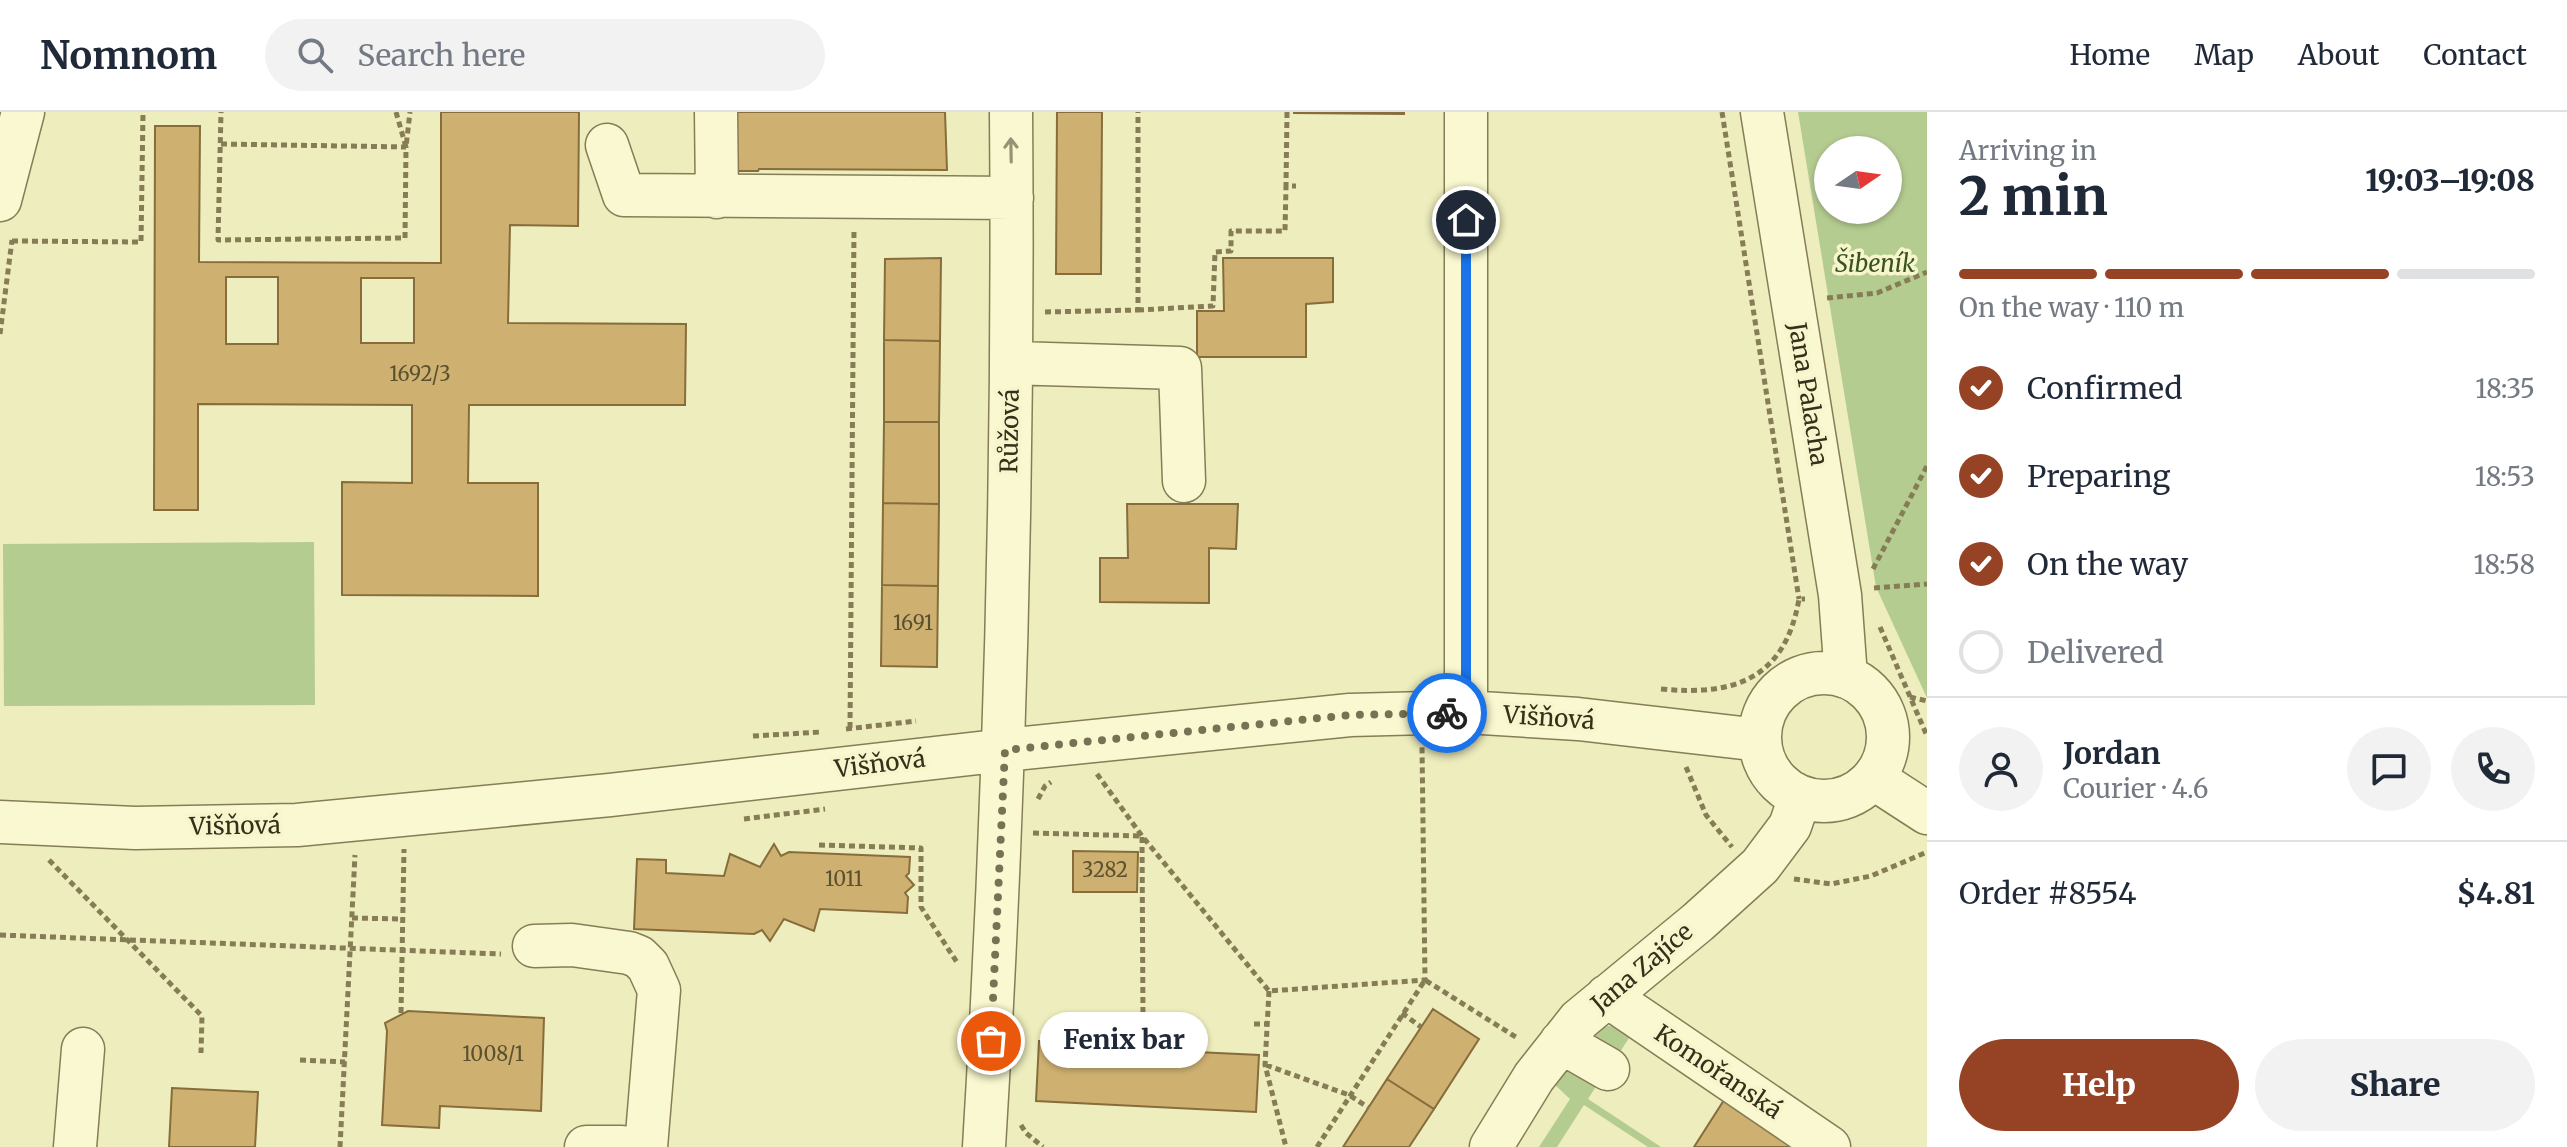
<!DOCTYPE html>
<html lang="en">
<head>
<meta charset="utf-8">
<style>
  :root { --surface:#fff; --page:#f2f2f3; --text:#1f2937; --muted:#747a83; --line:#e0e1e3; --accent:#964325 }
  body { margin:0; font-family:Merriweather,serif; background:var(--page); color:var(--text); height:100vh; display:flex; flex-direction:column; font-size:30px; white-space:nowrap }
  * { box-sizing:border-box; margin:0 }
  p { font-size:26px; color:var(--muted) }
  .icon { flex:none; width:44px; height:44px; fill:none; stroke:currentColor; stroke-width:2; stroke-linecap:round; stroke-linejoin:round }
  .map { position:relative; flex:1; overflow:hidden }
  .drawer { display:flex; flex-direction:column; background:var(--surface); width:640px }
  .drawer>* { flex:none }
  .needle { width:52px; rotate:77deg }
  .buttons { position:absolute; left:1814px; top:24px; display:grid; gap:16px }
  .buttons a { display:grid; place-items:center; width:88px; height:88px; border-radius:50%; background:var(--surface); box-shadow:0 2px 6px #0004; font-size:40px }
  .pin { position:absolute; display:grid; place-items:center; width:68px; height:68px; color:#fff; margin:-34px; border:4px solid #fff; border-radius:50%; box-shadow:0 2px 8px #0007 }
  .courier { position:absolute; display:grid; place-items:center; width:80px; height:80px; margin:-40px; border:6px solid #1a73e8; border-radius:50%; background:#fff; color:#222; box-shadow:0 2px 10px #0007 }
  .bubble { position:absolute; height:56px; border-radius:28px; background:var(--surface); box-shadow:0 2px 6px #0004; font-size:26px; font-weight:800; line-height:56px; text-align:center }
  .summary em { font-style:normal; font-weight:800 }
  .summary div { display:flex; flex-direction:column-reverse }
  .summary { display:flex; align-items:center; justify-content:space-between; height:136px; padding:0 32px }
  h1 { font-size:52px; font-weight:800; line-height:60px }
  .bar { display:grid; grid-template-columns:repeat(4,1fr); gap:12px 8px; align-content:center; height:96px; padding:0 32px }
  .bar i { height:10px; border-radius:6px; background:var(--line) }
  .bar .current { background:var(--accent) }
  .bar p { grid-column:span 4 }
  .line { display:flex; align-items:center; gap:20px; padding:0 32px; border-top:2px solid var(--line) }
  .line div { flex:1 }
  .round { display:grid; place-items:center; flex:none; width:84px; height:84px; border-radius:42px; background:var(--page) }
  ol { padding:0 32px; list-style:none }
  li { display:flex; align-items:center; gap:24px; height:88px }
  li p { margin-inline-start:auto }
  li .icon { padding:8px; border-radius:50%; background:var(--accent); color:#fff; stroke-width:4 }
  li:last-child { color:var(--muted) }
  li i { width:44px; height:44px; border:4px solid var(--line); border-radius:50% }
  .button { display:flex; gap:16px; margin-top:auto; padding:16px 32px }
  .button a { flex:1; height:92px; border-radius:48px; background:var(--accent); color:#fff; font-size:32px; font-weight:800; line-height:92px; text-align:center }
  .button a+a { background:var(--page); color:var(--text) }
  header { display:flex; align-items:center; gap:48px; box-sizing:border-box; height:112px; padding:0 40px; background:var(--surface); border-bottom:2px solid var(--line) }
  header strong { font-size:38px }
  nav { display:flex; gap:44px; margin-inline-start:auto; font-size:28px }
  .search { width:560px; height:72px; background:var(--page); display:flex; align-items:center; gap:20px; box-sizing:border-box; padding:0 28px; border-radius:44px; color:var(--muted); font-size:30px }
  main { display:flex; flex:1; min-height:0 }
  .map>svg:first-child { display:block }
  .green { fill:#b5cc91; fill-rule:evenodd }
  .building { fill:#ceb171; stroke:#866d3b; stroke-width:2; fill-rule:evenodd }
  .lines { fill:none; stroke-linecap:round; stroke-linejoin:round }
  .minor-casing { stroke:#867d56; stroke-width:45 }
  .path { stroke:#867d56; stroke-width:5; stroke-dasharray:6 4; stroke-linecap:butt }
  .minor { stroke:#f9f8d0; stroke-width:42 }
  .oneway { stroke:#979476 }
  .done { stroke:#767254; stroke-width:8; stroke-dasharray:0 14.4 }
  .route { stroke:#1a73e8; stroke-width:10 }
  .labels { text-anchor:middle; stroke-width:7; stroke-linejoin:round; paint-order:stroke }
  .number-label { font-size:20px; fill:#5b5030 }
  .park-label { font-size:24px; font-style:italic; fill:#385221; stroke:#f6f5cc }
  .street-label { font-size:24px; fill:#352f1b; stroke:#f6f5cc }
</style>
</head>
<body>
<header>
<strong>Nomnom</strong>
<div class="search"><svg class="icon" aria-label="search" viewBox="0 0 24 24"><circle cx="10" cy="10" r="6"/><path d="M15 15l6 6"/></svg>Search here</div>
<nav><a>Home</a><a>Map</a><a>About</a><a>Contact</a></nav>
</header>
<main>
<div class="map">
<svg width="1927" height="1035" viewBox="0 0 1927 1035">
  <rect width="100%" height="100%" fill="#eeedbd"/>
  <path class="green" d="M 1798,0 L 1927,0 L 1927,586 L 1876,475 ZM 1828,38 L 1888,38 L 1888,98 L 1828,98 Z
    M 314,430 L 315,593 L 4,594 L 3,432 Z
    M 1618,912 L 1726,985 L 1629,926 L 1616,946 L 1593,924 L 1604,915 Z
    M 1573,955 L 1600,968 L 1588,987 L 1661,1035 L 1648,1035 L 1584,993 L 1557,1035 L 1539,1035 L 1570,987 L 1554,972 L 1559,959 Z"/>
  <path class="building" d="M 441,0 L 579,0 L 578,114 L 510,113 L 508,211 L 686,212 L 685,293 L 469,293 L 468,371 L 538,371 L 538,484 L 342,483 L 342,370 L 412,371 L 412,293 L 198,292 L 198,398 L 154,398 L 155,14 L 200,14 L 199,150 L 441,151 ZM 226,165 L 278,165 L 278,232 L 226,232 ZM 361,166 L 414,166 L 414,231 L 361,231 Z
    M 730,0 L 945,0 L 947,58 L 759,57 L 758,59 L 727,59 Z
    M 1057,0 L 1102,0 L 1101,162 L 1056,162 Z
    M 1294,0 L 1404,0 L 1404,2 L 1294,1 Z
    M 941,146 L 940,229 L 884,228 L 885,147 Z
    M 1223,146 L 1333,146 L 1333,190 L 1306,192 L 1306,245 L 1197,245 L 1197,199 L 1224,199 Z
    M 884,228 L 940,229 L 939,310 L 884,310 Z
    M 884,310 L 939,310 L 939,392 L 883,391 Z
    M 883,391 L 939,392 L 938,474 L 882,473 Z
    M 1127,392 L 1238,392 L 1236,437 L 1209,436 L 1209,491 L 1100,490 L 1100,446 L 1128,446 Z
    M 882,473 L 938,474 L 937,555 L 881,554 Z
    M 774,732 L 781,744 L 789,740 L 910,745 L 909,761 L 906,764 L 914,773 L 905,781 L 908,785 L 907,801 L 820,797 L 814,819 L 784,807 L 770,829 L 762,818 L 754,822 L 634,817 L 637,747 L 666,748 L 666,761 L 724,764 L 730,742 L 760,755 Z
    M 1073,739 L 1138,740 L 1137,780 L 1073,780 Z
    M 1433,897 L 1479,927 L 1434,997 L 1387,967 Z
    M 408,899 L 544,906 L 541,999 L 440,994 L 439,1016 L 382,1013 L 387,919 L 385,911 Z
    M 1039,929 L 1072,930 L 1071,934 L 1259,943 L 1256,1000 L 1036,989 Z
    M 1387,967 L 1434,997 L 1409,1035 L 1343,1035 Z
    M 172,976 L 258,980 L 255,1035 L 169,1035 Z
    M 1726,985 L 1803,1035 L 1694,1035 Z"/>
  <g class="lines">
    <defs>
      <path id="minor" d="M 716,0 L 717,85
        M 1466,0 L 1466,600
        M 1762,0 L 1840,483 L 1846,565
        M 607,33 L 624,83 L 1012,86
        M 0,88 L 23,0
        M 1012,251 L 1180,256 L 1184,369
        M1760 625a64 64 0 1 1 128 0a64 64 0 1 1-128 0Z
        M 1873,666 L 1927,701
        M 0,710 L 135,716 L 297,713 L 610,683 L 1005,638 L 1350,603 L 1466,600 L 1578,607 L 1760,628
        M 534,834 L 572,833 L 629,841 L 639,845 L 648,854 L 659,878 L 646,1035
        M 1607,884 L 1829,1035
        M 1561,930 L 1608,957
        M 75,1035 L 83,937
        M 586,1035 L 622,1035
        M 984,1035 C 1005,690 1014,345 1011,0
        M 1491,1035 L 1534,965 L 1579,908 L 1698,810 L 1760,754 L 1790,714 L 1800,685"/>
    </defs>
    <use href="#minor" class="minor-casing"/>
    <path class="path" d="M 396,0 L 406,35 L 410,0
      M 1287,0 L 1286,74 L 1296,74
      M 1722,0 L 1799,487
      M 221,32 L 406,35 L 405,126 L 218,128 L 221,0
      M 12,129 L 141,130 L 143,0
      M 1827,186 L 1877,181 L 1927,160
      M 1138,198 L 1213,194 L 1215,140 L 1231,139 L 1231,119 L 1285,119 L 1286,74
      M 1045,200 L 1138,198 L 1138,0
      M 0,222 L 12,128
      M 1873,457 L 1927,354
      M 1874,476 L 1927,472
      M 1880,515 L 1927,624
      M 1661,577 C 1735,584 1785,567 1799,487 L 1805,487
      M 1910,585 L 1927,589
      M 850,616 L 854,117
      M 846,617 L 916,609
      M 753,624 L 821,620
      M 1686,655 L 1706,703 L 1732,735
      M 1097,662 L 1142,724 L 1269,879 L 1425,868 L 1422,634
      M 1038,687 L 1045,674 L 1051,670
      M 744,707 L 825,697
      M 1033,721 L 1142,724 L 1143,908
      M 819,733 L 921,736 L 921,795 L 958,852
      M 49,748 L 202,904 L 201,941
      M 1794,767 L 1831,772 L 1871,764 L 1927,740
      M 352,806 L 402,807
      M 0,823 L 501,842
      M 1269,879 L 1265,953 L 1286,1035
      M 401,901 L 404,737
      M 1402,901 L 1421,915
      M 1254,912 L 1266,912
      M 300,948 L 345,950
      M 1266,953 L 1349,983 L 1369,996
      M 1021,1013 L 1026,1021 L 1043,1035
      M 340,1035 L 355,743
      M 1317,1035 L 1425,868 L 1519,927"/>
    <use href="#minor" class="minor"/>
  </g>
  <defs><path id="oneway-shaft" d="M-6 0H5M1.5-3L5.5 0L1.5 3" fill="none" stroke-width="1.6" stroke-linecap="round" stroke-linejoin="round" transform="scale(2)"/></defs>
  <use class="oneway" href="#oneway-shaft" transform="translate(1011 38) rotate(-91)"/>
  <g class="lines">
    <path class="done" d="M 991,929 L 1005,638 L 1350,603 L 1447,601"/>
    <path class="route" d="M 1447,601 L 1466,600 L 1466,108"/>
  </g>
  <g class="labels">
    <g class="number-label">
      <text x="420" y="269">1692/3</text>
      <text x="913" y="518">1691</text>
      <text x="1105" y="765">3282</text>
      <text x="844" y="774">1011</text>
      <text x="493" y="949">1008/1</text>
    </g>
    <g class="park-label">
      <text x="1875" y="160">Šibeník</text>
    </g>
    <g class="street-label">
      <text transform="translate(1808 282) rotate(81)" y="8">Jana Palacha</text>
      <text transform="translate(1010 319) rotate(-89)" y="8">Růžová</text>
      <text transform="translate(1549 606) rotate(4)" y="8">Višňová</text>
      <text transform="translate(880 652) rotate(-7)" y="8">Višňová</text>
      <text transform="translate(235 714) rotate(-1)" y="8">Višňová</text>
      <text transform="translate(1642 856) rotate(-40)" y="8">Jana Zajíce</text>
      <text transform="translate(1718 960) rotate(34)" y="8">Komořanská</text>
    </g>
  </g>
</svg>
<div class="buttons">
<a><svg class="needle" viewBox="-14 -14 28 28"><path d="M0-13l5 13h-10z" fill="#e53935"/><path d="M0 13l5-13h-10z" fill="#747a83"/></svg></a>
</div>
<div class="pin" style="left:991px;top:929px;background:#ea580c"><svg class="icon" aria-label="bag" viewBox="0 0 24 24"><path d="M5 8h14l-1 12H6zM9 8a3 3 0 0 1 6 0"/></svg></div>
<div class="pin" style="left:1466px;top:108px;background:#1f2937"><svg class="icon" aria-label="home" viewBox="0 0 24 24"><path d="M3 11l9-7 9 7M6 9v11h12V9"/></svg></div>
<div class="courier" style="left:1447px;top:601px"><svg class="icon" aria-label="bike" viewBox="0 0 24 24"><circle cx="6" cy="16" r="4"/><circle cx="18" cy="16" r="4"/><path d="M6 16l4-8h5l3 8M10 8l3 8H6M13 5h3"/></svg></div>
<div class="bubble" style="left:1040px;top:900px;width:168px">Fenix bar</div>
</div>
<section class="drawer">
<div class="summary"><div><h1>2 min</h1><p>Arriving in</p></div><em>19:03–19:08</em></div>
<div class="bar"><i class="current"></i><i class="current"></i><i class="current"></i><i></i><p>On the way · 110 m</p></div>
<ol>
<li><svg class="icon" aria-label="check" viewBox="0 0 24 24"><path d="M5 12l5 5 9-10"/></svg>Confirmed<p>18:35</p></li>
<li><svg class="icon" aria-label="check" viewBox="0 0 24 24"><path d="M5 12l5 5 9-10"/></svg>Preparing<p>18:53</p></li>
<li><svg class="icon" aria-label="check" viewBox="0 0 24 24"><path d="M5 12l5 5 9-10"/></svg>On the way<p>18:58</p></li>
<li><i></i>Delivered</li>
</ol>
<div class="line" style="height:144px"><a class="round"><svg class="icon" aria-label="person" viewBox="0 0 24 24"><circle cx="12" cy="8" r="4"/><path d="M4 21q1-7 8-7t8 7"/></svg></a><div><b>Jordan</b><p>Courier · 4.6</p></div><a class="round"><svg class="icon" aria-label="chat" viewBox="0 0 24 24"><path d="M4 5h16v11H9l-5 4z"/></svg></a><a class="round"><svg class="icon" aria-label="phone" viewBox="0 0 24 24"><path d="M5 4h4l2 5-3 2q2 4 5 5l2-3 5 2v4C11 20 4 13 5 4z"/></svg></a></div>
<div class="line" style="height:104px"><div>Order #8554</div><b>$4.81</b></div>
<div class="button"><a>Help</a><a>Share</a></div>
</section>
</main>
</body>
</html>
